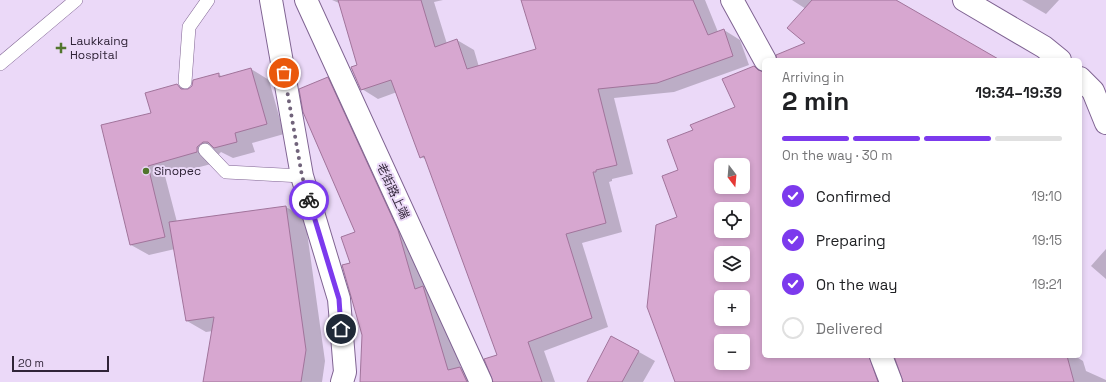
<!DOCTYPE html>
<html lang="en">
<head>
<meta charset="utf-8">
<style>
  :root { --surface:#fff; --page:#f2f2f2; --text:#202124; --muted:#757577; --line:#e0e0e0; --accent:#7c3aed }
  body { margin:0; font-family:"Space Grotesk","Noto Sans SC",sans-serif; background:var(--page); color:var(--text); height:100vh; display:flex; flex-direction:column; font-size:15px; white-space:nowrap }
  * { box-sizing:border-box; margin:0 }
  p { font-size:13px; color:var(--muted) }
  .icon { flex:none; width:22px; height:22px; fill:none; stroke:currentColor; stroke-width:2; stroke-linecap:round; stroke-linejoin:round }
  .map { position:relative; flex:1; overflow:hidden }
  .side { position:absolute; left:762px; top:58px; width:320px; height:300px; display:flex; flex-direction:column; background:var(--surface); border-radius:6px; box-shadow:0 2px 6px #0003 }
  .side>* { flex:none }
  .needle { width:26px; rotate:164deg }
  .controls { position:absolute; left:714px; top:158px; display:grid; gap:8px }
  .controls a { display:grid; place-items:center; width:36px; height:36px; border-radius:6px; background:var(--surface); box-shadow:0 2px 6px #0003; font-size:20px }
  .scale { position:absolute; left:12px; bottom:10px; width:97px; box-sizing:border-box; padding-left:4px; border:2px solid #302438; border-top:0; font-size:11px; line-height:14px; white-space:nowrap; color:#302438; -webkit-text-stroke:3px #ebd9f8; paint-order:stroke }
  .pin { position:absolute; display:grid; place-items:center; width:34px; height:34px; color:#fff; margin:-17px; border:2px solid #fff; border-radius:50%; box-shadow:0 1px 4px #0007 }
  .courier { position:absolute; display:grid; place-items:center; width:40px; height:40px; margin:-20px; border:3px solid #7c3aed; border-radius:50%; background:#fff; color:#222; box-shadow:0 1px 5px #0007 }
  .headline em { font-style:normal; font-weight:700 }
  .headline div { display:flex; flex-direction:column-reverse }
  .headline { display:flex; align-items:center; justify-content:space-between; height:68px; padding:0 20px }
  h1 { font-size:26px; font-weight:700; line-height:30px }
  .bar { display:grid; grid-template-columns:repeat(4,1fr); gap:6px 4px; align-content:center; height:48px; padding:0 20px }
  .bar i { height:5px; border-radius:3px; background:var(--line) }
  .bar .on { background:var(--accent) }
  .bar p { grid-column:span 4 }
  ol { padding:0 20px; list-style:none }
  li { display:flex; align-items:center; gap:12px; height:44px }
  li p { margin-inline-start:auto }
  li .icon { padding:4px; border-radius:50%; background:var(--accent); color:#fff; stroke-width:4 }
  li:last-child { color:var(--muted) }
  li i { width:22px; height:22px; border:2px solid var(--line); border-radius:50% }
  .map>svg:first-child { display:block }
  .shadow { fill:#0003; fill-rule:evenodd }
  .building { fill:#d7a7d0; stroke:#a1749b; fill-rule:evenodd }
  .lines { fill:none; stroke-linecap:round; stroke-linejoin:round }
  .service-casing { stroke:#7f6392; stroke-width:14 }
  .minor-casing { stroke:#7f6392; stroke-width:24 }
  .secondary-casing { stroke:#7f6392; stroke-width:24 }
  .service { stroke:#fff; stroke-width:13 }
  .minor { stroke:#fff; stroke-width:22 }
  .secondary { stroke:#fff; stroke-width:22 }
  .done { stroke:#71637b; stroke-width:4; stroke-dasharray:0 7.2 }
  .route { stroke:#7c3aed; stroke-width:5 }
  .poi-dot { fill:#51752d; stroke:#ebd9f8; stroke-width:1.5 }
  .labels { text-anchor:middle; stroke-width:4; stroke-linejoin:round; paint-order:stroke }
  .poi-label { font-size:12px; fill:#302438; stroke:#ebd9f8; text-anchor:start }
  .street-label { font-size:12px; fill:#302438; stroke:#ebd9f8 }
</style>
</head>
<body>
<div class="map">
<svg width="1106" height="382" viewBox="0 0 1106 382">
  <rect width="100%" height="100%" fill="#ebd9f8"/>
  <path class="shadow" d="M 332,0 L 443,0 L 434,2 L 447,44 L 457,40 L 474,50 L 479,67 L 537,50 L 522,0 L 705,0 L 718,32 L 724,30 L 740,40 L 749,65 L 674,92 L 614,98 L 633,174 L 612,179 L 612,181 L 609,182 L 622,232 L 582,243 L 608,327 L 544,351 L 555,382 L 494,382 L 499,356 L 427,160 L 421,157 L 397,92 L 378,99 L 362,89 L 359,65 L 339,3 Z
    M 792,0 L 894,0 L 995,60 L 805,60 L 807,43 L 806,9 Z
    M 1022,0 L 1059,0 L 1046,14 Z
    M 754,67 L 764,73 L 764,356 L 892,356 L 891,382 L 677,382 L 679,171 L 694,131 L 736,108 ZM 721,165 L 743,165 L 743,187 L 721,187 ZM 721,209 L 743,209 L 743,231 L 721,231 ZM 721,253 L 743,253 L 743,275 L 721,275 ZM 721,297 L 743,297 L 743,319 L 721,319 ZM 721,341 L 743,341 L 743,363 L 721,363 Z
    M 251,69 L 269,80 L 284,134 L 252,143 L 255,152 L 233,158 L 221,152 L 215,158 L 215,163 L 165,176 L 177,222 L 286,207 L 305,218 L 325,361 L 322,382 L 204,382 L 213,331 L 206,332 L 187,321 L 175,249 L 149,255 L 131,245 L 152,113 L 177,85 L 186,90 L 218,74 L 223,77 Z
    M 328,78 L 344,88 L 440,297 L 461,368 L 477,377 L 479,382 L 361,382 L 363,335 L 351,264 L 357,232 Z
    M 1106,249 L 1106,279 L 1091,266 Z
    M 639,352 L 655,361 L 643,382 L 588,382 Z
    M 895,356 L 1075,356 L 1083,361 L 1086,371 L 1106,380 L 1106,382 L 904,382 Z"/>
  <path class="building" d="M 338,0 L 421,0 L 435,47 L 457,39 L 467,69 L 536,49 L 521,0 L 693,0 L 708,35 L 724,29 L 733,56 L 657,83 L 598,89 L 617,165 L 596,170 L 596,172 L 593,172 L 606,223 L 566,234 L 592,318 L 528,342 L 542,382 L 493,382 L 484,359 L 497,355 L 424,156 L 420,158 L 391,80 L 361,90 L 351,67 L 357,65 Z
    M 812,0 L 896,0 L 1000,60 L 777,60 L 776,55 L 805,43 L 787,28 Z
    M 754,66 L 758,70 L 764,72 L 764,356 L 869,356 L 878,382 L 675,382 L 647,307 L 656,225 L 677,217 L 662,176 L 678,170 L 667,140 L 693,130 L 690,125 L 735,107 L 722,79 ZM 721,165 L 743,165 L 743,187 L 721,187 ZM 721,209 L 743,209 L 743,231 L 721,231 ZM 721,253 L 743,253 L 743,275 L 721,275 ZM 721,297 L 743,297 L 743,319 L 721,319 ZM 721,341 L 743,341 L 743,363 L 721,363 Z
    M 251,68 L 267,124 L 235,133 L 237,142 L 214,148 L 208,142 L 203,142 L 197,147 L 197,152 L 148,166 L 165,237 L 130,245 L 101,125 L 151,113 L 145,93 L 177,84 L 181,89 L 188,89 L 192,86 L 193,80 L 219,73 L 219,77 Z
    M 328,77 L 398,230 L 415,289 L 423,286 L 448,370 L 460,367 L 467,382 L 360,382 L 362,335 L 342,265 L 350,263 L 341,237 L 355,232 L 303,112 L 299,89 Z
    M 286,206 L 306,350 L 301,382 L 203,382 L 214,317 L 186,321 L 169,222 Z
    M 611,336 L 639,351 L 622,382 L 587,382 Z
    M 894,356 L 1067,356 L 1074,382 L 903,382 Z"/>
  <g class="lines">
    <defs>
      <path id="service" d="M 0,64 L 76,0
        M 185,82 L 189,27 L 208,0
        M 205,150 L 226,172 L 302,176"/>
      <path id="minor" d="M 271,0 L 302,176 L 339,299 L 345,372 L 342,382
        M 732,0 L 765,60
        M 964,0 L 1044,47 L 1060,60
        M 1080,78 L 1093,91 L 1106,123
        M 881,356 L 891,382"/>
      <path id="secondary" d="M 306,0 L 481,382"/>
    </defs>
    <use href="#service" class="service-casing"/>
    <use href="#minor" class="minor-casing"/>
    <use href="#secondary" class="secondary-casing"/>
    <use href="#service" class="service"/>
    <use href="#minor" class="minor"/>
    <use href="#secondary" class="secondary"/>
  </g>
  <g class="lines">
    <path class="done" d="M 284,73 L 302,176 L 309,200"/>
    <path class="route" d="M 309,200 L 339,299 L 341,329"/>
  </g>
  <g class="poi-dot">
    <path d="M59 42h4v4h4v4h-4v4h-4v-4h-4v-4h4z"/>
    <circle cx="146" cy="171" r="4"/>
  </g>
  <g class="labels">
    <g class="poi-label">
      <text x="70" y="45">Laukkaing<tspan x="70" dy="14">Hospital</tspan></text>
      <text x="154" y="175">Sinopec</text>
    </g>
    <g class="street-label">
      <text transform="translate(393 191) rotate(65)" y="4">老街路上端</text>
    </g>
  </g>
</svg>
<div class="controls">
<a><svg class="needle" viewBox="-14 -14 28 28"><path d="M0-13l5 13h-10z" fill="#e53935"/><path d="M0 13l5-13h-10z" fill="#757577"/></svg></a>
<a><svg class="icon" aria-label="locate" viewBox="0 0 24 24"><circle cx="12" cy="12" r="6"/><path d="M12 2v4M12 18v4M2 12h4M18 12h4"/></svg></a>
<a><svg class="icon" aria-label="layers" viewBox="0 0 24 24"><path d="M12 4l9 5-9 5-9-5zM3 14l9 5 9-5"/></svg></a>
<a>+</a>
<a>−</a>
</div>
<div class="scale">20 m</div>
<div class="pin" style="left:284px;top:73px;background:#ea580c"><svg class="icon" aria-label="bag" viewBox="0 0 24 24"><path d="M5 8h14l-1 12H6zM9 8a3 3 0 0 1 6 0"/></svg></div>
<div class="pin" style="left:341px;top:329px;background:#1f2937"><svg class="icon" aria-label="home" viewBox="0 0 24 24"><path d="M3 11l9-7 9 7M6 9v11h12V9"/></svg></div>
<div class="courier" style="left:309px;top:200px"><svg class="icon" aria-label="bike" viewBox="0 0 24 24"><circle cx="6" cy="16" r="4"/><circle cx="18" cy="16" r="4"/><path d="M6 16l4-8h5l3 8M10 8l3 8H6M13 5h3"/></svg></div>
<section class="side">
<div class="headline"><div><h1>2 min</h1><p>Arriving in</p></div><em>19:34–19:39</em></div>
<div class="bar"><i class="on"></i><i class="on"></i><i class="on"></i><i></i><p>On the way · 30 m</p></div>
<ol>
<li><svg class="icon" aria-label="check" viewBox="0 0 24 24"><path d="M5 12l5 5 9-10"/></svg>Confirmed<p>19:10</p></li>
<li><svg class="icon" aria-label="check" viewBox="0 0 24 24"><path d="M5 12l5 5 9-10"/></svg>Preparing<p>19:15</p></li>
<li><svg class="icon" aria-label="check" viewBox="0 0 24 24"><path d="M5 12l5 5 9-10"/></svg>On the way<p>19:21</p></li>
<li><i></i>Delivered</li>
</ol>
</section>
</div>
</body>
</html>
